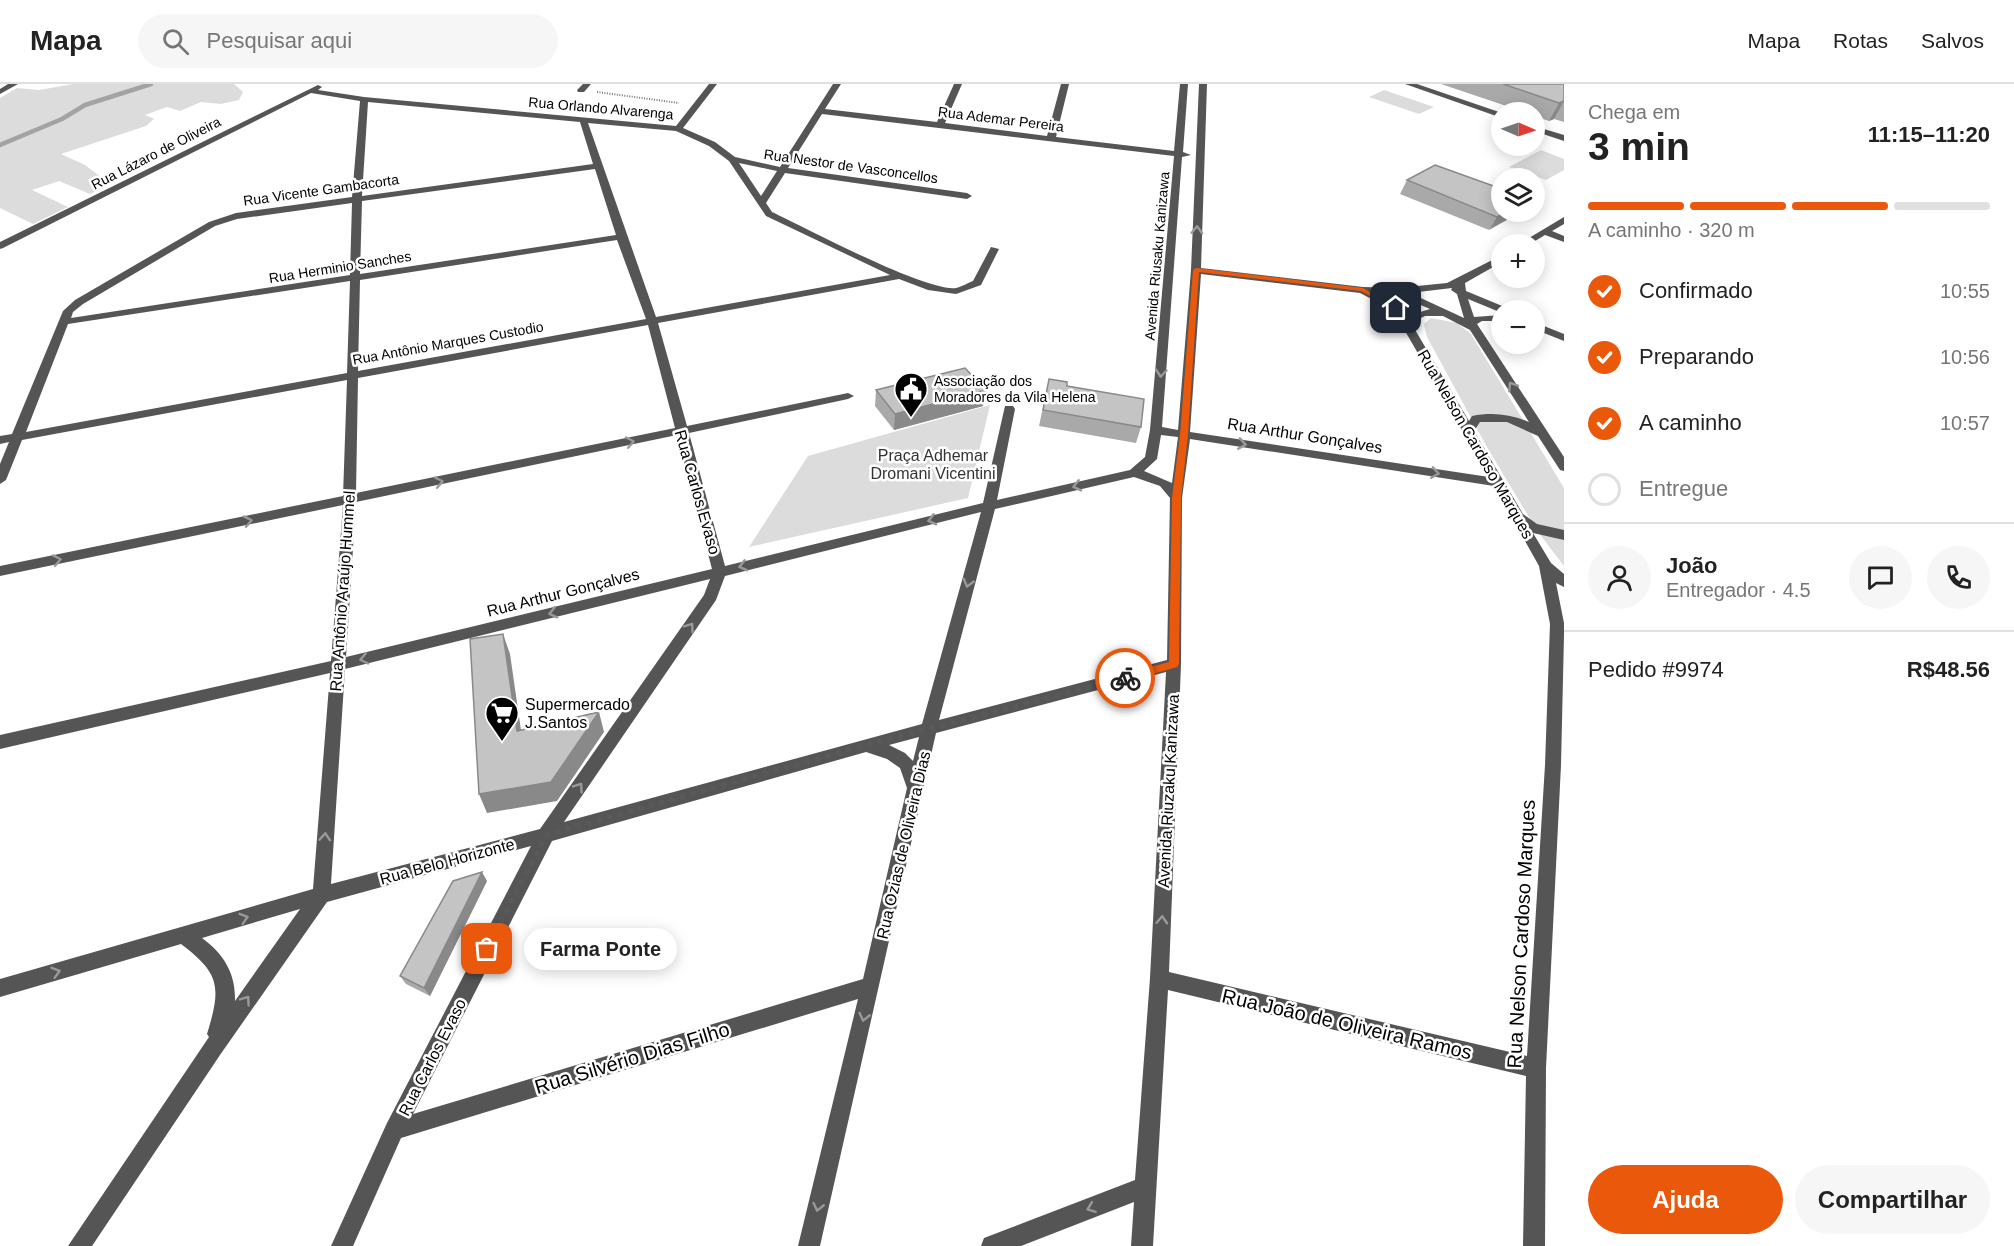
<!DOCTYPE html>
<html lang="pt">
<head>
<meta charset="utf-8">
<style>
  :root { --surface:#fff; --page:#f6f6f6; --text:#222; --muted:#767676; --line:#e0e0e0; --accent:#ea580c }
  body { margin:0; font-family:Helvetica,sans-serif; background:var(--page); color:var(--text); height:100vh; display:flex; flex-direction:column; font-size:22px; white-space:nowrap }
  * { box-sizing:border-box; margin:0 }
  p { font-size:20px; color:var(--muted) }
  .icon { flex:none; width:33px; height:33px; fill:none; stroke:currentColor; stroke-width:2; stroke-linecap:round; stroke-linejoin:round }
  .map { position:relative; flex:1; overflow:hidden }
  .drawer { display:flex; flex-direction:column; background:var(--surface); width:450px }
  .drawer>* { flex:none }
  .needle { width:39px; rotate:92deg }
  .buttons { position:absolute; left:1491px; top:18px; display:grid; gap:12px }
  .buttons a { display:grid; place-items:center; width:54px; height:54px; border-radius:50%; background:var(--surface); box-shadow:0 3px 15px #0003; font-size:30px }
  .pin { position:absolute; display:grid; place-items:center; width:51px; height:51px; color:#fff; margin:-26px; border-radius:12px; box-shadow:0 3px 9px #0006 }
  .courier { position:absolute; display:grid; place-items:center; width:60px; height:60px; margin:-30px; border:4px solid #ea580c; border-radius:50%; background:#fff; color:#222; box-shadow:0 2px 8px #0007 }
  .bubble { position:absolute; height:42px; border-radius:21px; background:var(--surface); box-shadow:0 3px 15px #0003; font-size:20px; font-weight:800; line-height:42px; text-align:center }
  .summary em { font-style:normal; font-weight:800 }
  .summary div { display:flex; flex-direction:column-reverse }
  .summary { display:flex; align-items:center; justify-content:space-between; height:102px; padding:0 24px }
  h1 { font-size:39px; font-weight:800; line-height:45px }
  .bar { display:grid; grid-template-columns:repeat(4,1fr); gap:9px 6px; align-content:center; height:72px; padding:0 24px }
  .bar i { height:8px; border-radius:4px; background:var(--line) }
  .bar .active { background:var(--accent) }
  .bar p { grid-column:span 4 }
  .line { display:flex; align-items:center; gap:15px; padding:0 24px; border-top:2px solid var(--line) }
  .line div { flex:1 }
  .round { display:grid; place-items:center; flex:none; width:63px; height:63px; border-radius:32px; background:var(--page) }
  ol { padding:0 24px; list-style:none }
  li { display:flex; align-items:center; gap:18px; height:66px }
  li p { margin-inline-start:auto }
  li .icon { padding:6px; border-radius:50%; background:var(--accent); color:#fff; stroke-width:4 }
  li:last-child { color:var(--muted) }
  li i { width:33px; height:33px; border:3px solid var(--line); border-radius:50% }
  .primary-button { display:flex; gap:12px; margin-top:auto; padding:12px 24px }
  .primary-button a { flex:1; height:69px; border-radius:36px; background:var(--accent); color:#fff; font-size:24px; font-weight:800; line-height:69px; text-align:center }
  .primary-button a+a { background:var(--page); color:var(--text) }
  header { display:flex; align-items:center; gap:36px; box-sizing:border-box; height:84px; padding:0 30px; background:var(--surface); border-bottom:2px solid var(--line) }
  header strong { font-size:28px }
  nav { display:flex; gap:33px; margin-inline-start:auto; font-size:21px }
  .search { width:420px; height:54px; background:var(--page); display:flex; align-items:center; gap:15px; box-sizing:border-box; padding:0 21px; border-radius:33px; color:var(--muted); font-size:22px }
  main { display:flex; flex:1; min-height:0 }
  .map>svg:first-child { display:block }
  .green { fill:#dcdcdc }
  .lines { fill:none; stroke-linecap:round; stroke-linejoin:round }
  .stream { stroke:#a3a3a3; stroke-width:4.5 }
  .path { stroke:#777; stroke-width:2; stroke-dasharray:1 1.5; stroke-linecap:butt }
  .minor { fill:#555; fill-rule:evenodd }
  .wall { fill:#a9a9a9 }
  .shaded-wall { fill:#898989 }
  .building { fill:#c4c4c4; stroke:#898989; stroke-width:1.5 }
  .oneway { stroke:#999 }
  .route { fill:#ea580c }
  .done { stroke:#595959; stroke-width:6; stroke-dasharray:0 10.8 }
  .labels { text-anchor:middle; stroke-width:5; stroke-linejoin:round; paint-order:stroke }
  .far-street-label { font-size:14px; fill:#000; stroke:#fff }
  .far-poi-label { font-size:14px; fill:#000; stroke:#fff; text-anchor:start }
  .street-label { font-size:16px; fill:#000; stroke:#fff }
  .park-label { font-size:16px; fill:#333; stroke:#fff }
  .poi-label { font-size:16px; fill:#000; stroke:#fff; text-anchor:start }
  .near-street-label { font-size:20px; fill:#000; stroke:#fff }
</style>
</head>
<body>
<header>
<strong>Mapa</strong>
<div class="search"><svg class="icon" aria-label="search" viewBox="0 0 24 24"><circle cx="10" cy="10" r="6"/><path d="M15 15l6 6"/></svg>Pesquisar aqui</div>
<nav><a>Mapa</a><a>Rotas</a><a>Salvos</a></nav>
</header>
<main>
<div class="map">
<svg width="1564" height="1162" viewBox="0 0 1564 1162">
  <rect width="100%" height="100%" fill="#fff"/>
  <path class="green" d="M 73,0 L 234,0 L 243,8 L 239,16 L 221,20 L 201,18 L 180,27 L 167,23 L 145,31 L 154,35 L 146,42 L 61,70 L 85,81 L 110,100 L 90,110 L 59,97 L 32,106 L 68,123 L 33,140 L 0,124 L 0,14 L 17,4 L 39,6 Z
    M 1384,6 L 1434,23 L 1419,30 L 1369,13 Z
    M 1541,66 L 1564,75 L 1564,86 L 1546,96 L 1509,83 Z
    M 1431,234 L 1457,239 L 1471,250 L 1564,404 L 1564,482 L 1538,448 L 1488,365 L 1427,253 L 1424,240 Z
    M 990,321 L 968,414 L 749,463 L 808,372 Z"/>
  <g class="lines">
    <path class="stream" d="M 0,61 L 62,35 L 85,21 L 151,0"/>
    <path class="path" d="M 597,8 L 679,19"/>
    <path class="minor" d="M 8,0 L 18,0 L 0,10 L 0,5 Z
      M 583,0 L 591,0 L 584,8 L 578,8 L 577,6 Z
      M 709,0 L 717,0 L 683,44 L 715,58 L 735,73 L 780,83 L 833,0 L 841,0 L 825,25 L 937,38 L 954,0 L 962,0 L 945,39 L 1047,52 L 1061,0 L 1069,0 L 1056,53 L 1174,67 L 1180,0 L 1188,0 L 1183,68 L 1191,71 L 1182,73 L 1162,343 L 1178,346 L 1191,186 L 1199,0 L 1207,0 L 1201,184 L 1363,203 L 1397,204 L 1447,199 L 1502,171 L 1502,178 L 1465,199 L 1466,207 L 1507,224 L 1508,226 L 1502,226 L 1502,229 L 1468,215 L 1474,233 L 1502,231 L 1502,237 L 1482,237 L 1477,240 L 1564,373 L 1564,387 L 1560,386 L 1538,352 L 1507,338 L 1480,338 L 1474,347 L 1523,430 L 1537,440 L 1564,446 L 1564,456 L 1533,449 L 1551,479 L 1564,490 L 1564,503 L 1556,499 L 1564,539 L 1564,551 L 1561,681 L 1546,984 L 1545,1162 L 1523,1162 L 1526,992 L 1168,906 L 1153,1162 L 1131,1162 L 1134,1118 L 1021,1162 L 981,1162 L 984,1154 L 1135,1096 L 1150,894 L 1166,588 L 936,649 L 820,1162 L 798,1162 L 858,915 L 401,1054 L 353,1162 L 331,1162 L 387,1039 L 531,762 L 327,818 L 220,971 L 92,1162 L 68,1162 L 209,953 L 207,950 C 221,904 221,890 181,860 L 0,913 L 0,895 L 313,805 L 330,589 L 0,665 L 0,651 L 331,577 L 343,421 L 0,492 L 0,482 L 343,412 L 347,296 L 22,356 L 6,396 L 0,400 L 0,380 L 9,358 L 0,360 L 0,352 L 12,350 L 63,227 L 75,216 L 209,138 L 236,129 L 352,113 L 360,17 L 311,9 L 3,164 L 0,165 L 0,158 L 318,1 L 322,3 L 318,6 L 364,13 L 676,42 ZM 368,18 L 580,38 L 593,80 L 362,112 ZM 822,30 L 1174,72 L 1150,346 L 1145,373 L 1130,386 L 997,416 L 1015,325 L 1013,322 L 1005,322 L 983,419 L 725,482 L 689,349 L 848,315 L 854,312 L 848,309 L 687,342 L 658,239 L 899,195 L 928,206 L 956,210 L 981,201 L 999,165 L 991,163 L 973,197 C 968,199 961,203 956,204 C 926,208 806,144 772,128 L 766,119 L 785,89 L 967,115 L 972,112 L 967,109 L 788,84 ZM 588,39 L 676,47 L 709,62 L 729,77 L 766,132 L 890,191 L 656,233 ZM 739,79 L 777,87 L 761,112 ZM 595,85 L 616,151 L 360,190 L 362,117 ZM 352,119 L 350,191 L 71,234 L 73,228 L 83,220 L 215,142 L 237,135 ZM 617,156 L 646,235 L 358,287 L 360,196 ZM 1201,190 L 1360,209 L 1393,226 L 1489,393 L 1190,348 ZM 350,197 L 347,289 L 26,348 L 68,240 ZM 1452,204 L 1451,206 L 1457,210 L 1464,234 L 1410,209 ZM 1377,210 L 1395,210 L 1430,225 L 1407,232 L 1401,222 ZM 1425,232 L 1443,232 L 1470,246 L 1529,338 C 1510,330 1492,328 1472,332 L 1469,337 L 1411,239 ZM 648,241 L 675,344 L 356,409 L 358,294 ZM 677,351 L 712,485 L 346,573 L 356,418 ZM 1161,351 L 1178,353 L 1172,399 L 1144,387 L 1157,375 ZM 1190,355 L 1494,402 L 1539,482 L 1550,540 L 1545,681 L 1527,972 L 1169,888 L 1181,580 L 1182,414 ZM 1134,393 L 1160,402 L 1170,414 L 1167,576 L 939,636 L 995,425 ZM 981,428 L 922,640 L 564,738 L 716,516 L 725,492 ZM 710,495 L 704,511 L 540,745 L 331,800 L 345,585 ZM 919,653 L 913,677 L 905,669 L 889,661 ZM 866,668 L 887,675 L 900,684 L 907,704 L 863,895 L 413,1030 L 552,757 ZM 300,825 L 235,917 C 236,890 224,870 202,854 Z
      M 1405,0 L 1417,0 L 1502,29 L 1502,34 Z
      M 1534,42 L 1564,51 L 1564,57 L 1534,47 Z
      M 1564,133 L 1564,140 L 1552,147 L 1564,152 L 1564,158 L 1545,151 L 1530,160 L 1519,160 Z
      M 1534,238 L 1564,250 L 1564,257 L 1534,245 Z"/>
  </g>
  <path class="wall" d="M 1441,0 L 1564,0 L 1564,38 L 1554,35 L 1549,37 L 1534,32 L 1534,28 L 1524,28 Z
    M 1407,96 L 1502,128 L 1489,146 L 1400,110 Z
    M 1049,295 L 1067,302 L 1141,343 L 1136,359 L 1039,342 Z
    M 876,306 L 983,322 L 894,346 L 875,322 Z
    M 487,797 L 430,912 L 406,900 L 400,892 Z"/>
  <path class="shaded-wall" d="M 1564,17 L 1554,35 L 1549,37 L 1559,19 Z
    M 1506,128 L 1521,128 L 1489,146 L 1497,133 Z
    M 986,306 L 983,322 L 894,346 L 895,330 Z
    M 503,550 L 510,570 L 524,667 L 517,647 Z
    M 599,628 L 604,648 L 557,717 L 487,729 L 479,710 Z
    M 482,788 L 487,797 L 430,912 L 424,904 Z"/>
  <path class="building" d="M 1503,0 L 1564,0 L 1564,17 L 1559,19 Z
    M 1435,81 L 1502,105 L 1502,128 L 1506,128 L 1497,133 L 1407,96 Z
    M 965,284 L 986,306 L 895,330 L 876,306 Z
    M 1049,295 L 1067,298 L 1067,302 L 1144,315 L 1141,343 L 1043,326 Z
    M 503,550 L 517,647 L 599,628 L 551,698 L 479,710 L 470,555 Z
    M 482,788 L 424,904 L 400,892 L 453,797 Z"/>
  <defs><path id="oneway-chevron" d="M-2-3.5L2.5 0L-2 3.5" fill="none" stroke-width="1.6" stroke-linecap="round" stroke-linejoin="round" transform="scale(1.5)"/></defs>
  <g class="oneway">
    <use href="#oneway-chevron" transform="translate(1197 146) rotate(-88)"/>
    <use href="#oneway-chevron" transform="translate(1161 289) rotate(95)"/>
    <use href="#oneway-chevron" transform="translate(1512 302) rotate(-123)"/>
    <use href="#oneway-chevron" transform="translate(630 358) rotate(-12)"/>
    <use href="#oneway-chevron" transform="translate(1242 360) rotate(9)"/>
    <use href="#oneway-chevron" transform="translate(1435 389) rotate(9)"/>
    <use href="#oneway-chevron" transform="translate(439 398) rotate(-12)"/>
    <use href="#oneway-chevron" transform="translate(1077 402) rotate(167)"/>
    <use href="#oneway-chevron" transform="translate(932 436) rotate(166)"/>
    <use href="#oneway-chevron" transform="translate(248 437) rotate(-11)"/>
    <use href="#oneway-chevron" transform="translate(57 476) rotate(-11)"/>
    <use href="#oneway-chevron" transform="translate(743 482) rotate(166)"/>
    <use href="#oneway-chevron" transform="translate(968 499) rotate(105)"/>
    <use href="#oneway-chevron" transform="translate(553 529) rotate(166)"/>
    <use href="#oneway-chevron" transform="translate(690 543) rotate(-55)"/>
    <use href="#oneway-chevron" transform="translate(364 575) rotate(168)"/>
    <use href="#oneway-chevron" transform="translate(579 703) rotate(-55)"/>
    <use href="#oneway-chevron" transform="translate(325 753) rotate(-86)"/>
    <use href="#oneway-chevron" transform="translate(244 834) rotate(-17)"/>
    <use href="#oneway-chevron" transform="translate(1162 836) rotate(-87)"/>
    <use href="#oneway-chevron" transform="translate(56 888) rotate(-16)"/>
    <use href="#oneway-chevron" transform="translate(246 916) rotate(-55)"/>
    <use href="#oneway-chevron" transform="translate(864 933) rotate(103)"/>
    <use href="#oneway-chevron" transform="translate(818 1123) rotate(103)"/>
    <use href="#oneway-chevron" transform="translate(1091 1124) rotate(159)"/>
  </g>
  <path class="route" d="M 1196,184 L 1363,204 L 1400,224 L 1394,226 L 1361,207 L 1199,188 L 1188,351 L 1181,414 L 1179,580 L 1177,583 L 1125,598 L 1120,594 L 1121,591 L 1169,578 L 1172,414 L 1180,351 L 1193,186 Z"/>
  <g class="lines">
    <path class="done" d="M 487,865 L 546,751 L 866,661 L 1125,594"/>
  </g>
  <defs>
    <symbol id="civic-pin" viewBox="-11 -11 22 30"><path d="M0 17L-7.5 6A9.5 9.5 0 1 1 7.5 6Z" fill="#000" stroke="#fff"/><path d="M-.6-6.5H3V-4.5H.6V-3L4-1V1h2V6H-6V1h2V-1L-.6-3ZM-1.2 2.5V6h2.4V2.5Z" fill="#fff"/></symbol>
    <symbol id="supermarket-pin" viewBox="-11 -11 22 30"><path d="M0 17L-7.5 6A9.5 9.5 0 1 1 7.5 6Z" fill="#000" stroke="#fff"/><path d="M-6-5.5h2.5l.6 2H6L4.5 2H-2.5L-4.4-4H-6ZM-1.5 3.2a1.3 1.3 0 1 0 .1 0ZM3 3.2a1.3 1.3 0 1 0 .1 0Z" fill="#fff"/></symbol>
  </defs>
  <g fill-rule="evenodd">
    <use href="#civic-pin" x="892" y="286" width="38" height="52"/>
    <use href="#supermarket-pin" x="483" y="610" width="38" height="52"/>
  </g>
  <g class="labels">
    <g class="far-street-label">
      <text transform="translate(601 24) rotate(5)" y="5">Rua Orlando Alvarenga</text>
      <text transform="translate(1001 35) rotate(7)" y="5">Rua Ademar Pereira</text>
      <text transform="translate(156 69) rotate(-27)" y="5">Rua Lázaro de Oliveira</text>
      <text transform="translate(851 82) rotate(8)" y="5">Rua Nestor de Vasconcellos</text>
      <text transform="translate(321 106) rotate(-8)" y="5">Rua Vicente Gambacorta</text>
      <text transform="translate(1157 172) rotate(-85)" y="5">Avenida Riusaku Kanizawa</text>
      <text transform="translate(340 183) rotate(-9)" y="5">Rua Herminio Sanches</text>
      <text transform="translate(448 259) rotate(-10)" y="5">Rua Antônio Marques Custodio</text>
    </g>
    <g class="far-poi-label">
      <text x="934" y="302">Associação dos<tspan x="934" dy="16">Moradores da Vila Helena</tspan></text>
    </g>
    <g class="street-label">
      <text transform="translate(1305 351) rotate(9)" y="6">Rua Arthur Gonçalves</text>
      <text transform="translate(1476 360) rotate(60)" y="6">Rua Nelson Cardoso Marques</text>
      <text transform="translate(698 408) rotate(74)" y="6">Rua Carlos Evaso</text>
      <text transform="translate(342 507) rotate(-86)" y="6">Rua Antônio Araújo Hummel</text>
      <text transform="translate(563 508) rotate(-14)" y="6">Rua Arthur Gonçalves</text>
      <text transform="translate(1168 707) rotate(-87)" y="6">Avenida Riuzaku Kanizawa</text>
      <text transform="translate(903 761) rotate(-77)" y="6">Rua Ozias de Oliveira Dias</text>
      <text transform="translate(447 777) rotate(-15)" y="6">Rua Belo Horizonte</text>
      <text transform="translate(432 973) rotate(-63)" y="6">Rua Carlos Evaso</text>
    </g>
    <g class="park-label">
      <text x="933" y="377">Praça Adhemar<tspan x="933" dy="18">Dromani Vicentini</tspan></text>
    </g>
    <g class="poi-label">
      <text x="525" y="626">Supermercado<tspan x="525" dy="18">J.Santos</tspan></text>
    </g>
    <g class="near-street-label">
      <text transform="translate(1521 850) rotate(-87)" y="7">Rua Nelson Cardoso Marques</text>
      <text transform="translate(1347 940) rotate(13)" y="7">Rua João de Oliveira Ramos</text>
      <text transform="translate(632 974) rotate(-17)" y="7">Rua Silvério Dias Filho</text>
    </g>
  </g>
</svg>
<div class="buttons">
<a><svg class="needle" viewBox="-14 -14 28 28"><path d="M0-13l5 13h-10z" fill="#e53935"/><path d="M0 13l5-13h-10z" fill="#767676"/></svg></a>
<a><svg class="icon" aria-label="layers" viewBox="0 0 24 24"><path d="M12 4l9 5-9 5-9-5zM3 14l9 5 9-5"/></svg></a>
<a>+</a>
<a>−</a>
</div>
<div class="pin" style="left:487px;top:865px;background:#ea580c"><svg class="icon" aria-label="bag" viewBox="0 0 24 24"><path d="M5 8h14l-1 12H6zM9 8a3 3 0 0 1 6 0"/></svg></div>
<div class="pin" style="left:1396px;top:224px;background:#1f2937"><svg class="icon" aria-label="home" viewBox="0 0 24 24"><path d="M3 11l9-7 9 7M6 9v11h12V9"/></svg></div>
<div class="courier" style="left:1125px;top:594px"><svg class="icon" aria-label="bike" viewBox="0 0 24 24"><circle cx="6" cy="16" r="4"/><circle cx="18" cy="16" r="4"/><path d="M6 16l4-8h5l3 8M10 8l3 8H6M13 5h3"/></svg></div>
<div class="bubble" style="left:524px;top:844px;width:153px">Farma Ponte</div>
</div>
<section class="drawer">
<div class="summary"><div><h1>3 min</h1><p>Chega em</p></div><em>11:15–11:20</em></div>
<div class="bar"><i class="active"></i><i class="active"></i><i class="active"></i><i></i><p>A caminho · 320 m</p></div>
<ol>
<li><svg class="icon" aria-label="check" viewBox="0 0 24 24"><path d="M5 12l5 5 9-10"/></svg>Confirmado<p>10:55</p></li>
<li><svg class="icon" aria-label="check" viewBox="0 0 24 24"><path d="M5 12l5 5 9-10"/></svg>Preparando<p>10:56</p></li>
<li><svg class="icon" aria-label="check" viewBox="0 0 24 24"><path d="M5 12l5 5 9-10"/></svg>A caminho<p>10:57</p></li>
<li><i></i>Entregue</li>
</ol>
<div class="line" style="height:108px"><a class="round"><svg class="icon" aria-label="person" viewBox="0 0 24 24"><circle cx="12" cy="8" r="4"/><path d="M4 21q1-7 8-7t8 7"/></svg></a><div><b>João</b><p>Entregador · 4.5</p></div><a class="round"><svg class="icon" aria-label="chat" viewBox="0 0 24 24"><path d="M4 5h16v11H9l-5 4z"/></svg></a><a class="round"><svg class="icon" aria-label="phone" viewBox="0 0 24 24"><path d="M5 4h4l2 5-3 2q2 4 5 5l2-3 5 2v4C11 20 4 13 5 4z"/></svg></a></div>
<div class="line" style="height:78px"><div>Pedido #9974</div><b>R$48.56</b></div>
<div class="primary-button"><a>Ajuda</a><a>Compartilhar</a></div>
</section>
</main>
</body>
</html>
